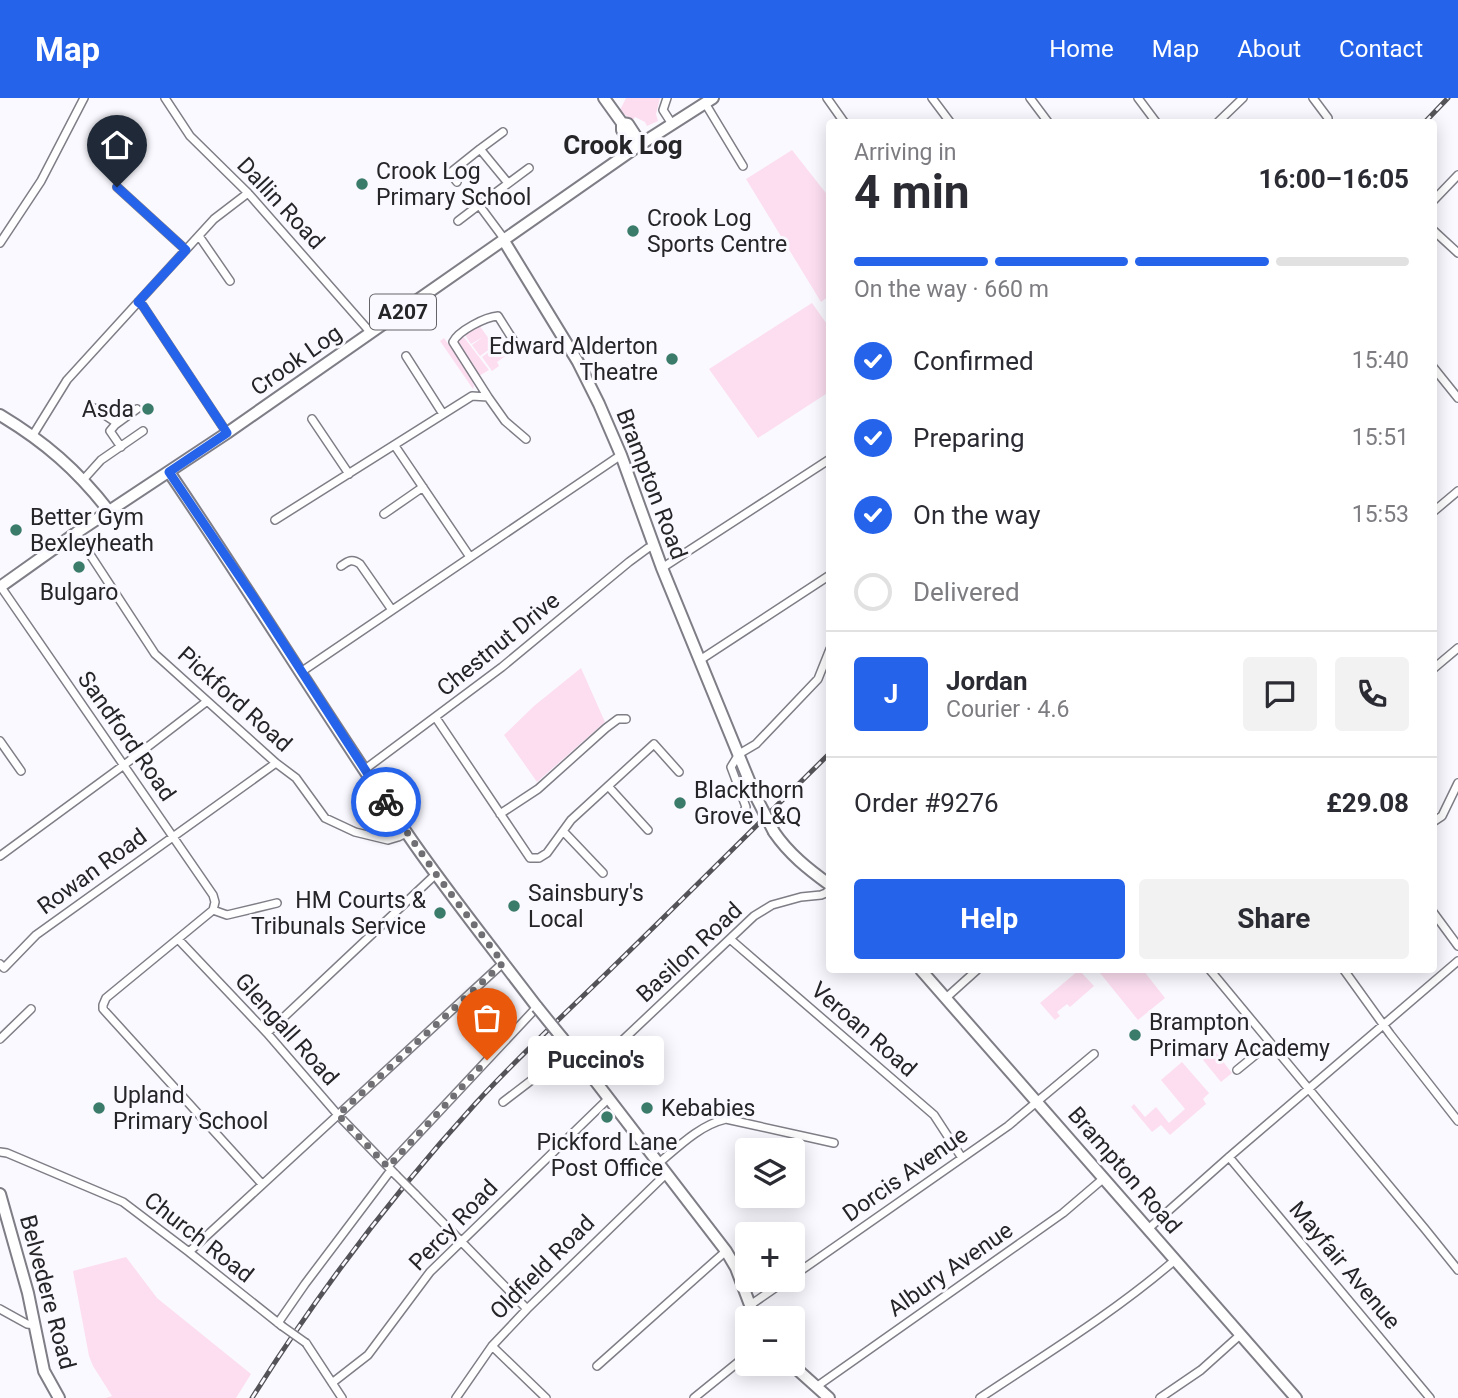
<!DOCTYPE html>
<html lang="en">
<head>
<meta charset="utf-8">
<style>
  :root { --surface:#fff; --page:#f2f2f3; --text:#2b2b33; --muted:#7c7c81; --line:#e1e1e2; --accent:#2563eb }
  body { margin:0; font-family:Roboto,sans-serif; background:var(--page); color:var(--text); height:100vh; display:flex; flex-direction:column; font-size:26px; white-space:nowrap }
  * { box-sizing:border-box; margin:0 }
  p { font-size:23px; color:var(--muted) }
  .icon { flex:none; width:38px; height:38px; fill:none; stroke:currentColor; stroke-width:2; stroke-linecap:round; stroke-linejoin:round }
  .map { position:relative; flex:1; overflow:hidden }
  .details { position:absolute; left:826px; top:21px; width:611px; height:854px; display:flex; flex-direction:column; background:var(--surface); border-radius:7px; box-shadow:0 4px 18px #0003 }
  .details>* { flex:none }
  .buttons { position:absolute; left:735px; top:1040px; display:grid; gap:14px }
  .buttons a { display:grid; place-items:center; width:70px; height:70px; border-radius:7px; background:var(--surface); box-shadow:0 4px 18px #0003; font-size:35px }
  .pin { position:absolute; display:grid; place-items:center; width:60px; height:60px; color:#fff; margin:-72px -30px; border-radius:50% 50% 50% 0; rotate:-45deg; box-shadow:0 0 7px #0007 }
  .pin .icon { rotate:45deg }
  .courier { position:absolute; display:grid; place-items:center; width:70px; height:70px; margin:-35px; border:5px solid #2563eb; border-radius:50%; background:#fff; color:#222; box-shadow:0 2px 9px #0007 }
  .bubble { position:absolute; height:49px; border-radius:7px; background:var(--surface); box-shadow:0 4px 18px #0003; font-size:23px; font-weight:700; line-height:49px; text-align:center }
  .overview em { font-style:normal; font-weight:700 }
  .overview div { display:flex; flex-direction:column-reverse }
  .overview { display:flex; align-items:center; justify-content:space-between; height:119px; padding:0 28px }
  h1 { font-size:46px; font-weight:700; line-height:52px }
  .bar { display:grid; grid-template-columns:repeat(4,1fr); gap:10px 7px; align-content:center; height:84px; padding:0 28px }
  .bar i { height:9px; border-radius:5px; background:var(--line) }
  .bar .selected { background:var(--accent) }
  .bar p { grid-column:span 4 }
  .line { display:flex; align-items:center; gap:18px; padding:0 28px; border-top:2px solid var(--line) }
  .line div { flex:1 }
  .round { display:grid; place-items:center; flex:none; width:74px; height:74px; border-radius:7px; background:var(--page) }
  ol { padding:0 28px; list-style:none }
  li { display:flex; align-items:center; gap:21px; height:77px }
  li p { margin-inline-start:auto }
  li .icon { padding:7px; border-radius:50%; background:var(--accent); color:#fff; stroke-width:4 }
  li:last-child { color:var(--muted) }
  li i { width:38px; height:38px; border:4px solid var(--line); border-radius:50% }
  .cta { display:flex; gap:14px; margin-top:auto; padding:14px 28px }
  .cta a { flex:1; height:80px; border-radius:7px; background:var(--accent); color:#fff; font-size:28px; font-weight:700; line-height:80px; text-align:center }
  .cta a+a { background:var(--page); color:var(--text) }
  header { display:flex; align-items:center; gap:42px; box-sizing:border-box; height:98px; padding:0 35px; background:var(--accent); color:#fff }
  header strong { font-size:33px }
  nav { display:flex; gap:38px; margin-inline-start:auto; font-size:24px }
  .map>svg:first-child { display:block }
  .green { fill:#fcdef0 }
  .lines { fill:none; stroke-linecap:round; stroke-linejoin:round }
  .street-casing { stroke:#7f7d86; stroke-width:10 }
  .secondary-casing { stroke:#7f7d86; stroke-width:14 }
  .primary-casing { stroke:#7f7d86; stroke-width:14 }
  .street { stroke:#fff; stroke-width:7 }
  .secondary { stroke:#fff; stroke-width:10 }
  .primary { stroke:#fff; stroke-width:10 }
  .rail-casing { stroke:#545458; stroke-width:5 }
  .rail { stroke:#faf9ff; stroke-width:2.5; stroke-dasharray:8; stroke-linecap:butt }
  .street-bridge-casing { stroke:#7f7d86; stroke-width:10; stroke-linecap:butt }
  .secondary-bridge-casing { stroke:#7f7d86; stroke-width:14; stroke-linecap:butt }
  .street-bridge { stroke:#fff; stroke-width:7 }
  .secondary-bridge { stroke:#fff; stroke-width:10 }
  .done { stroke:#706f73; stroke-width:7; stroke-dasharray:0 12.6 }
  .route { stroke:#2563eb; stroke-width:9 }
  .poi-dot { fill:#3b7b69; stroke:#faf9ff; stroke-width:2.5 }
  .labels { text-anchor:middle; stroke-width:6; stroke-linejoin:round; paint-order:stroke }
  .shield { fill:#faf9ff; stroke:#656568; stroke-width:2 }
  .shield-label { font-size:21px; font-weight:bold; fill:#252528 }
  .poi-label { font-size:23px; fill:#252528; stroke:#faf9ff; text-anchor:start }
  .street-label { font-size:23px; fill:#252528; stroke:#faf9ff }
  .quarter-label { font-size:26px; font-weight:bold; fill:#252528; stroke:#faf9ff }
</style>
</head>
<body>
<header>
<strong>Map</strong>
<nav><a>Home</a><a>Map</a><a>About</a><a>Contact</a></nav>
</header>
<div class="map">
<svg width="1458" height="1300" viewBox="0 0 1458 1300">
  <rect width="100%" height="100%" fill="#faf9ff"/>
  <path class="green" d="M 626,0 L 660,0 L 656,16 L 658,23 L 647,28 L 645,24 L 635,19 L 632,23 L 620,12 Z
    M 792,52 L 829,99 L 829,198 L 821,204 L 746,81 Z
    M 812,205 L 829,229 L 829,294 L 758,340 L 709,271 Z
    M 479,227 L 494,248 L 480,258 L 472,247 L 483,239 L 471,246 L 465,237 Z
    M 463,238 L 489,272 L 479,278 L 457,245 L 458,243 Z
    M 444,240 L 474,282 L 472,283 L 474,288 L 473,291 L 440,243 Z
    M 501,245 L 504,250 L 510,246 L 512,249 L 516,247 L 518,249 L 497,264 L 499,268 L 492,273 L 482,259 Z
    M 581,570 L 605,624 L 537,684 L 504,637 L 534,608 Z
    M 1079,872 L 1094,888 L 1070,909 L 1067,906 L 1057,914 L 1060,918 L 1055,922 L 1040,905 Z
    M 1105,872 L 1143,872 L 1165,900 L 1138,922 L 1100,875 Z
    M 1214,952 L 1232,975 L 1221,984 L 1203,962 Z
    M 1182,964 L 1209,995 L 1203,1001 L 1206,1006 L 1170,1037 L 1161,1027 L 1152,1034 L 1131,1009 L 1134,1006 L 1145,1019 L 1156,1009 L 1169,1025 L 1185,1011 L 1161,982 Z
    M 126,1159 L 157,1200 L 251,1276 L 236,1300 L 106,1300 L 112,1298 L 93,1268 L 89,1258 L 73,1173 Z"/>
  <g class="lines">
    <defs>
      <path id="street" d="M 165,0 L 190,38 L 248,95 L 371,235
        M 667,0 L 663,12 L 672,26
        M 827,0 L 844,24
        M 932,0 L 950,24
        M 1030,0 L 1048,24
        M 1138,0 L 1156,24
        M 1313,0 L 1328,20 L 1328,24
        M 705,5 L 743,68
        M 1218,24 L 1243,0
        M 480,51 L 503,34
        M 457,84 L 450,75 L 480,51 L 508,85
        M 117,89 L 186,152
        M 1433,103 L 1458,77
        M 458,123 L 479,107
        M 1433,132 L 1458,155
        M 199,138 L 230,183
        M 505,142 L 479,107 L 529,70
        M 0,145 L 41,83 L 84,0
        M 138,204 L 143,208 L 227,335
        M 406,258 L 443,316
        M 1433,269 L 1458,300
        M 488,299 L 453,244 C 458,233 485,219 498,218 L 515,245
        M 94,310 L 117,325
        M 312,321 L 349,376
        M 33,337 L 67,282 L 214,121 L 248,95
        M 395,348 L 470,459
        M 121,349 L 110,333 L 115,327 L 137,311
        M 83,382 L 101,362 L 143,333
        M 1433,414 L 1458,393
        M 384,416 L 423,389
        M 275,422 L 472,298 L 488,299 L 505,323 L 526,341
        M 76,435 L 155,556 L 276,665 L 296,680 L 325,720 L 355,734 L 388,742 L 398,739 L 406,735
        M 341,468 C 348,463 352,460 360,466 L 392,512
        M 662,470 L 830,361
        M 1,489 L 213,797 L 215,804 L 213,812
        M 700,562 L 830,477
        M 1433,571 L 1458,550
        M 301,574 L 621,357
        M 436,620 L 530,760 L 539,760 L 547,755 L 571,722 L 654,646 L 679,674
        M 0,643 L 21,673
        M 364,672 L 502,569 L 629,464 L 648,450 L 654,448
        M 608,688 L 648,732
        M 744,713 L 746,709 L 731,669 L 739,656 L 756,646 L 818,581 L 830,551
        M 500,716 L 538,691 L 606,630 L 618,621 L 626,621
        M 1433,724 L 1442,718 L 1458,685
        M 563,733 L 603,775
        M 0,758 L 124,667 L 206,604
        M 213,812 L 106,900 L 103,907 L 103,911 L 262,1086
        M 213,812 L 227,817 L 277,805
        M 1433,814 L 1458,848
        M 178,841 L 267,935 L 338,1017 L 396,1077
        M 730,841 L 934,1017 L 962,1060
        M 0,866 L 4,870 L 36,837 L 276,665
        M 1210,872 L 1425,1131 L 1458,1172
        M 1344,872 L 1390,936 L 1458,1023
        M 947,899 L 977,872
        M 267,935 L 436,776
        M 0,941 L 31,911
        M 1237,972 L 1270,945
        M 589,974 L 754,818 L 772,807 L 801,799 L 821,797 L 826,795 L 830,791
        M 503,1004 L 571,952
        M 0,1054 L 7,1055 L 123,1104 L 189,1154 L 282,1228
        M 1229,1059 L 1430,1300
        M 659,1065 C 679,1048 700,1027 726,1021 L 834,1045
        M 388,1068 L 537,909
        M 415,1096 L 527,1211
        M 1148,1131 L 1229,1059 L 1458,863
        M 189,1154 L 503,865
        M 793,1178 L 1008,1028 L 1094,956
        M 749,1208 L 788,1181
        M 0,1211 L 27,1226 L 35,1227
        M 278,1225 L 305,1186 L 391,1072
        M 306,1245 L 342,1300
        M 492,1248 L 546,1300
        M 597,1268 L 726,1153
        M 332,1285 L 368,1257 L 430,1174 L 609,1000
        M 816,1289 L 1063,1115 L 1104,1080
        M 456,1300 L 492,1248 L 527,1211 L 667,1075
        M 694,1300 L 747,1257
        M 980,1300 C 1046,1256 1115,1214 1175,1162
        M 1160,1300 L 1201,1272 L 1240,1237"/>
      <path id="secondary" d="M 504,143 L 578,264 L 599,306 L 621,357 L 662,470 L 755,697
        M 0,317 C 45,344 77,372 109,413
        M 169,374 C 250,493 325,616 406,734 C 447,794 493,851 537,909
        M 774,734 C 789,756 808,771 830,787
        M 921,872 L 1296,1300
        M 563,941 L 726,1153 L 736,1170 L 755,1220
        M 0,1096 L 28,1195 L 44,1273 L 59,1300
        M 790,1265 L 829,1300"/>
      <path id="primary" d="M 604,0 L 622,25 L 628,26 L 641,46
        M 622,25 L 622,32 L 634,51
        M 0,489 L 76,435 L 227,335 L 641,46 L 713,0"/>
    </defs>
    <use href="#street" class="street-casing"/>
    <use href="#secondary" class="secondary-casing"/>
    <use href="#primary" class="primary-casing"/>
    <use href="#street" class="street"/>
    <use href="#secondary" class="secondary"/>
    <use href="#primary" class="primary"/>
    <defs>
      <path id="rail" d="M 1425,24 L 1448,0
        M 252,1300 C 318,1195 392,1097 476,1005 C 520,957 568,913 615,867 C 687,797 758,726 830,655"/>
    </defs>
    <use href="#rail" class="rail-casing"/>
    <use href="#rail" class="rail"/>
    <defs>
      <path id="street-bridge" d="M 396,1077 L 415,1096
        M 282,1228 L 306,1245"/>
      <path id="secondary-bridge" d="M 755,697 L 774,734
        M 537,909 L 563,941"/>
    </defs>
    <use href="#street-bridge" class="street-bridge-casing"/>
    <use href="#secondary-bridge" class="secondary-bridge-casing"/>
    <use href="#street-bridge" class="street-bridge"/>
    <use href="#secondary-bridge" class="secondary-bridge"/>
  </g>
  <g class="lines">
    <path class="done" d="M 386,704 L 436,776 L 503,865 L 338,1017 L 388,1069 L 487,962"/>
    <path class="route" d="M 117,89 L 186,152 L 138,204 L 143,208 L 227,335 L 169,374 L 254,500 L 386,704"/>
  </g>
  <g class="poi-dot">
    <circle cx="362" cy="86" r="7"/>
    <circle cx="633" cy="133" r="7"/>
    <circle cx="672" cy="261" r="7"/>
    <circle cx="148" cy="311" r="7"/>
    <circle cx="16" cy="432" r="7"/>
    <circle cx="79" cy="469" r="7"/>
    <circle cx="680" cy="705" r="7"/>
    <circle cx="514" cy="808" r="7"/>
    <circle cx="440" cy="815" r="7"/>
    <circle cx="1135" cy="937" r="7"/>
    <circle cx="99" cy="1010" r="7"/>
    <circle cx="647" cy="1010" r="7"/>
    <circle cx="607" cy="1019" r="7"/>
  </g>
  <g class="labels">
    <rect class="shield" x="370" y="196.5" width="66" height="35" rx="5"/>
    <g class="shield-label">
      <text x="403" y="221">A207</text>
    </g>
    <g class="poi-label">
      <text x="376" y="81">Crook Log<tspan x="376" dy="26">Primary School</tspan></text>
      <text x="647" y="128">Crook Log<tspan x="647" dy="26">Sports Centre</tspan></text>
      <text x="658" y="256" text-anchor="end">Edward Alderton<tspan x="658" dy="26">Theatre</tspan></text>
      <text x="134" y="319" text-anchor="end">Asda</text>
      <text x="30" y="427">Better Gym<tspan x="30" dy="26">Bexleyheath</tspan></text>
      <text x="79" y="502" text-anchor="middle">Bulgaro</text>
      <text x="694" y="700">Blackthorn<tspan x="694" dy="26">Grove L&amp;Q</tspan></text>
      <text x="528" y="803">Sainsbury's<tspan x="528" dy="26">Local</tspan></text>
      <text x="426" y="810" text-anchor="end">HM Courts &amp;<tspan x="426" dy="26">Tribunals Service</tspan></text>
      <text x="1149" y="932">Brampton<tspan x="1149" dy="26">Primary Academy</tspan></text>
      <text x="113" y="1005">Upland<tspan x="113" dy="26">Primary School</tspan></text>
      <text x="661" y="1018">Kebabies</text>
      <text x="607" y="1052" text-anchor="middle">Pickford Lane<tspan x="607" dy="26">Post Office</tspan></text>
    </g>
    <g class="street-label">
      <text transform="translate(281 105) rotate(47)" y="8">Dallin Road</text>
      <text transform="translate(296 262) rotate(-35)" y="8">Crook Log</text>
      <text transform="translate(652 386) rotate(69)" y="8">Brampton Road</text>
      <text transform="translate(498 546) rotate(-39)" y="8">Chestnut Drive</text>
      <text transform="translate(235 601) rotate(42)" y="8">Pickford Road</text>
      <text transform="translate(127 638) rotate(55)" y="8">Sandford Road</text>
      <text transform="translate(92 773) rotate(-36)" y="8">Rowan Road</text>
      <text transform="translate(689 854) rotate(-43)" y="8">Basilon Road</text>
      <text transform="translate(287 931) rotate(48)" y="8">Glengall Road</text>
      <text transform="translate(864 931) rotate(41)" y="8">Veroan Road</text>
      <text transform="translate(1125 1072) rotate(49)" y="8">Brampton Road</text>
      <text transform="translate(905 1076) rotate(-35)" y="8">Dorcis Avenue</text>
      <text transform="translate(453 1127) rotate(-46)" y="8">Percy Road</text>
      <text transform="translate(199 1139) rotate(38)" y="8">Church Road</text>
      <text transform="translate(1345 1167) rotate(50)" y="8">Mayfair Avenue</text>
      <text transform="translate(542 1169) rotate(-45)" y="8">Oldfield Road</text>
      <text transform="translate(950 1171) rotate(-35)" y="8">Albury Avenue</text>
      <text transform="translate(48 1194) rotate(75)" y="8">Belvedere Road</text>
    </g>
    <g class="quarter-label">
      <text x="623" y="56">Crook Log</text>
    </g>
  </g>
</svg>
<div class="buttons">
<a><svg class="icon" aria-label="layers" viewBox="0 0 24 24"><path d="M12 4l9 5-9 5-9-5zM3 14l9 5 9-5"/></svg></a>
<a>+</a>
<a>−</a>
</div>
<div class="pin" style="left:487px;top:962px;background:#ea580c"><svg class="icon" aria-label="bag" viewBox="0 0 24 24"><path d="M5 8h14l-1 12H6zM9 8a3 3 0 0 1 6 0"/></svg></div>
<div class="pin" style="left:117px;top:89px;background:#1f2937"><svg class="icon" aria-label="home" viewBox="0 0 24 24"><path d="M3 11l9-7 9 7M6 9v11h12V9"/></svg></div>
<div class="courier" style="left:386px;top:704px"><svg class="icon" aria-label="bike" viewBox="0 0 24 24"><circle cx="6" cy="16" r="4"/><circle cx="18" cy="16" r="4"/><path d="M6 16l4-8h5l3 8M10 8l3 8H6M13 5h3"/></svg></div>
<div class="bubble" style="left:528px;top:938px;width:136px">Puccino's</div>
<section class="details">
<div class="overview"><div><h1>4 min</h1><p>Arriving in</p></div><em>16:00–16:05</em></div>
<div class="bar"><i class="selected"></i><i class="selected"></i><i class="selected"></i><i></i><p>On the way · 660 m</p></div>
<ol>
<li><svg class="icon" aria-label="check" viewBox="0 0 24 24"><path d="M5 12l5 5 9-10"/></svg>Confirmed<p>15:40</p></li>
<li><svg class="icon" aria-label="check" viewBox="0 0 24 24"><path d="M5 12l5 5 9-10"/></svg>Preparing<p>15:51</p></li>
<li><svg class="icon" aria-label="check" viewBox="0 0 24 24"><path d="M5 12l5 5 9-10"/></svg>On the way<p>15:53</p></li>
<li><i></i>Delivered</li>
</ol>
<div class="line" style="height:126px"><b class="round" style="background:var(--accent);color:#fff">J</b><div><b>Jordan</b><p>Courier · 4.6</p></div><a class="round"><svg class="icon" aria-label="chat" viewBox="0 0 24 24"><path d="M4 5h16v11H9l-5 4z"/></svg></a><a class="round"><svg class="icon" aria-label="phone" viewBox="0 0 24 24"><path d="M5 4h4l2 5-3 2q2 4 5 5l2-3 5 2v4C11 20 4 13 5 4z"/></svg></a></div>
<div class="line" style="height:91px"><div>Order #9276</div><b>£29.08</b></div>
<div class="cta"><a>Help</a><a>Share</a></div>
</section>
</div>
</body>
</html>
